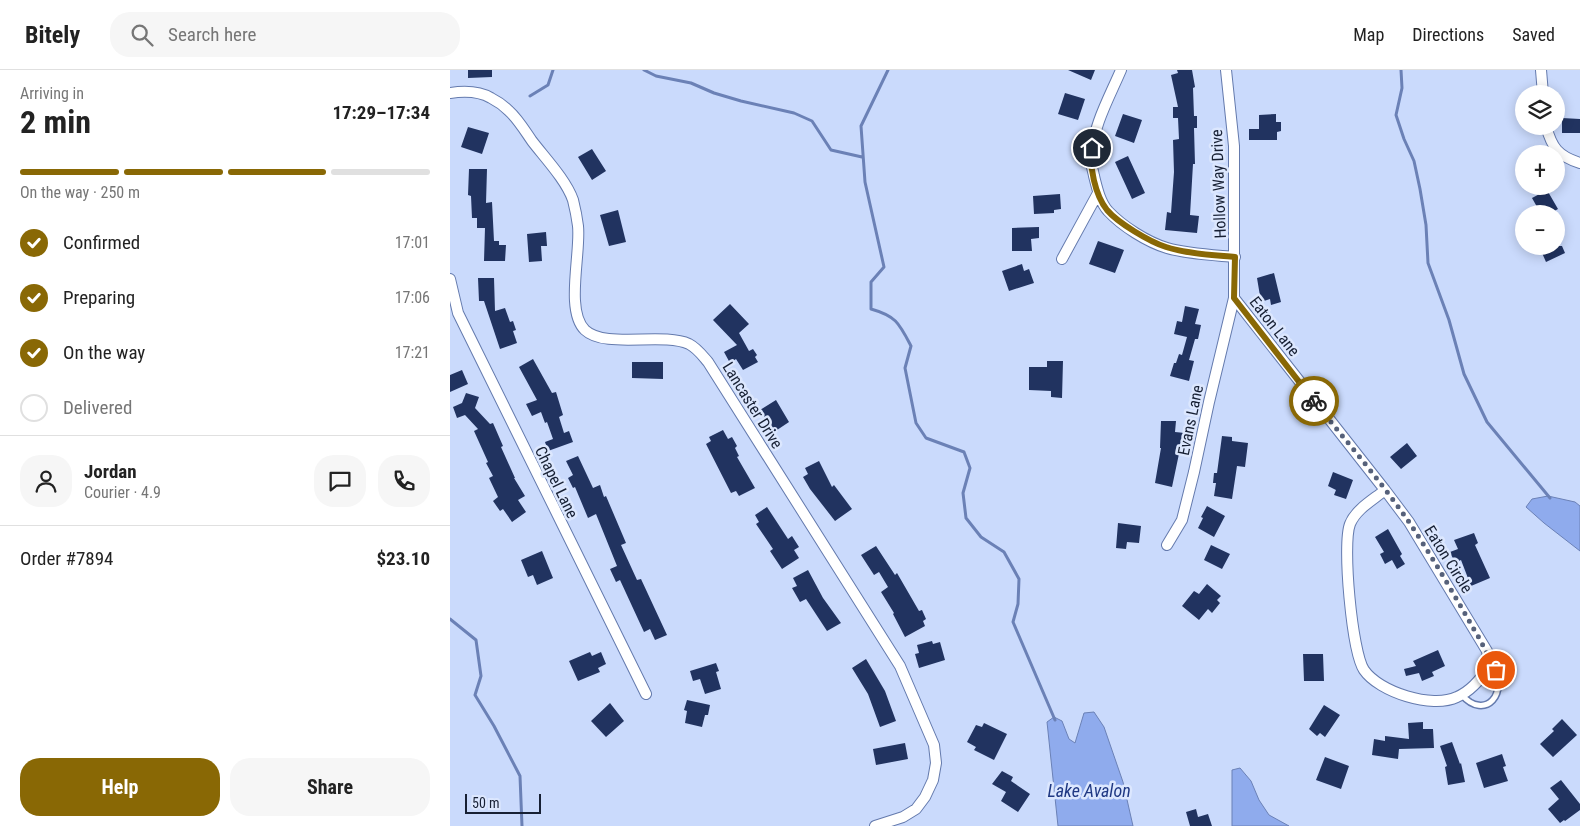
<!DOCTYPE html>
<html lang="en">
<head>
<meta charset="utf-8">
<style>
  :root { --surface:#fff; --page:#f6f6f6; --text:#222; --muted:#767676; --line:#e0e0e0; --accent:#896805 }
  body { margin:0; font-family:"Roboto Condensed",sans-serif; background:var(--page); color:var(--text); height:100vh; display:flex; flex-direction:column; font-size:19px; white-space:nowrap }
  * { box-sizing:border-box; margin:0 }
  p { font-size:16px; color:var(--muted) }
  .icon { flex:none; width:28px; height:28px; fill:none; stroke:currentColor; stroke-width:2; stroke-linecap:round; stroke-linejoin:round }
  .map { position:relative; flex:1; overflow:hidden }
  .sheet { display:flex; flex-direction:column; background:var(--surface); width:450px }
  .sheet>* { flex:none }
  .controls { position:absolute; left:1065px; top:15px; display:grid; gap:10px }
  .controls a { display:grid; place-items:center; width:50px; height:50px; border-radius:50%; background:var(--surface); box-shadow:0 2px 12px #0003; font-size:25px }
  .scale { position:absolute; left:15px; bottom:12px; width:76px; box-sizing:border-box; padding-left:5px; border:2px solid #172034; border-top:0; font-size:14px; line-height:18px; white-space:nowrap; color:#172034; -webkit-text-stroke:4px #dce7fe; paint-order:stroke }
  .pin { position:absolute; display:grid; place-items:center; width:42px; height:42px; color:#fff; margin:-21px; border:2px solid #fff; border-radius:50%; box-shadow:0 1px 5px #0007 }
  .courier { position:absolute; display:grid; place-items:center; width:50px; height:50px; margin:-25px; border:4px solid #896805; border-radius:50%; background:#fff; color:#222; box-shadow:0 1px 6px #0007 }
  .overview em { font-style:normal; font-weight:700 }
  .overview div { display:flex; flex-direction:column-reverse }
  .overview { display:flex; align-items:center; justify-content:space-between; height:85px; padding:0 20px }
  h1 { font-size:32px; font-weight:700; line-height:38px }
  .bar { display:grid; grid-template-columns:repeat(4,1fr); gap:8px 5px; align-content:center; height:60px; padding:0 20px }
  .bar i { height:6px; border-radius:4px; background:var(--line) }
  .bar .current { background:var(--accent) }
  .bar p { grid-column:span 4 }
  .line { display:flex; align-items:center; gap:12px; padding:0 20px; border-top:1px solid var(--line) }
  .line div { flex:1 }
  .round { display:grid; place-items:center; flex:none; width:52px; height:52px; border-radius:20px; background:var(--page) }
  ol { padding:0 20px; list-style:none }
  li { display:flex; align-items:center; gap:15px; height:55px }
  li p { margin-inline-start:auto }
  li .icon { padding:5px; border-radius:50%; background:var(--accent); color:#fff; stroke-width:4 }
  li:last-child { color:var(--muted) }
  li i { width:28px; height:28px; border:2px solid var(--line); border-radius:50% }
  .action { display:flex; gap:10px; margin-top:auto; padding:10px 20px }
  .action a { flex:1; height:58px; border-radius:20px; background:var(--accent); color:#fff; font-size:20px; font-weight:700; line-height:58px; text-align:center }
  .action a+a { background:var(--page); color:var(--text) }
  header { display:flex; align-items:center; gap:30px; box-sizing:border-box; height:70px; padding:0 25px; background:var(--surface); border-bottom:1px solid var(--line) }
  header strong { font-size:24px }
  nav { display:flex; gap:28px; margin-inline-start:auto; font-size:18px }
  .search { width:350px; height:45px; background:var(--page); display:flex; align-items:center; gap:12px; box-sizing:border-box; padding:0 18px; border-radius:20px; color:var(--muted); font-size:19px }
  main { display:flex; flex:1; min-height:0 }
  .map>svg:first-child { display:block }
  .water { fill:#8fabed; stroke:#6b81b6 }
  .lines { fill:none; stroke-linecap:round; stroke-linejoin:round }
  .stream { stroke:#6b81b6; stroke-width:3 }
  .building { fill:#213360 }
  .lane-casing { stroke:#647aad; stroke-width:8 }
  .street-casing { stroke:#647aad; stroke-width:12 }
  .lane { stroke:#fff; stroke-width:5 }
  .street { stroke:#fff; stroke-width:10 }
  .done { stroke:#56617a; stroke-width:5; stroke-dasharray:0 9 }
  .route { stroke:#896805; stroke-width:6 }
  .labels { text-anchor:middle; stroke-width:5; stroke-linejoin:round; paint-order:stroke }
  .street-label { font-size:16px; fill:#172034; stroke:#dce7fe }
  .water-label { font-size:18px; font-style:italic; fill:#1f3883; stroke:#dce7fe }
</style>
</head>
<body>
<header>
<strong>Bitely</strong>
<div class="search"><svg class="icon" aria-label="search" viewBox="0 0 24 24"><circle cx="10" cy="10" r="6"/><path d="M15 15l6 6"/></svg>Search here</div>
<nav><a>Map</a><a>Directions</a><a>Saved</a></nav>
</header>
<main>
<section class="sheet">
<div class="overview"><div><h1>2 min</h1><p>Arriving in</p></div><em>17:29–17:34</em></div>
<div class="bar"><i class="current"></i><i class="current"></i><i class="current"></i><i></i><p>On the way · 250 m</p></div>
<ol>
<li><svg class="icon" aria-label="check" viewBox="0 0 24 24"><path d="M5 12l5 5 9-10"/></svg>Confirmed<p>17:01</p></li>
<li><svg class="icon" aria-label="check" viewBox="0 0 24 24"><path d="M5 12l5 5 9-10"/></svg>Preparing<p>17:06</p></li>
<li><svg class="icon" aria-label="check" viewBox="0 0 24 24"><path d="M5 12l5 5 9-10"/></svg>On the way<p>17:21</p></li>
<li><i></i>Delivered</li>
</ol>
<div class="line" style="height:90px"><a class="round"><svg class="icon" aria-label="person" viewBox="0 0 24 24"><circle cx="12" cy="8" r="4"/><path d="M4 21q1-7 8-7t8 7"/></svg></a><div><b>Jordan</b><p>Courier · 4.9</p></div><a class="round"><svg class="icon" aria-label="chat" viewBox="0 0 24 24"><path d="M4 5h16v11H9l-5 4z"/></svg></a><a class="round"><svg class="icon" aria-label="phone" viewBox="0 0 24 24"><path d="M5 4h4l2 5-3 2q2 4 5 5l2-3 5 2v4C11 20 4 13 5 4z"/></svg></a></div>
<div class="line" style="height:65px"><div>Order #7894</div><b>$23.10</b></div>
<div class="action"><a>Help</a><a>Share</a></div>
</section>
<div class="map">
<svg width="1130" height="756" viewBox="0 0 1130 756">
  <rect width="100%" height="100%" fill="#cadafc"/>
  <path class="water" d="M 1098,426 L 1125,432 L 1130,436 L 1130,481 L 1094,453 L 1076,437 L 1082,429 Z
    M 644,642 L 654,657 L 673,712 L 683,756 L 608,756 L 597,652 L 604,647 L 612,651 L 619,669 L 625,673 L 634,643 Z
    M 790,698 L 801,711 L 809,730 L 819,745 L 839,756 L 782,756 L 782,700 Z"/>
  <g class="lines">
    <path class="stream" d="M 194,0 L 206,6 L 241,13 L 264,23 L 291,31 L 344,43 L 362,51 L 381,80 L 412,87
      M 438,0 L 411,56 L 415,112 L 434,197 L 421,212 L 421,239 C 446,246 449,253 461,276 L 455,298 L 466,353 L 476,368 L 514,382 L 520,398 L 513,423 L 516,448 L 531,467 L 554,482 L 569,509 L 568,534 L 563,552 L 605,650
      M 951,0 L 952,18 L 946,45 L 954,69 L 964,91 L 970,119 L 976,155 L 978,193 L 999,250 L 1014,304 L 1037,352 L 1100,428
      M 80,26 L 98,15 L 103,0
      M 0,549 L 26,570 L 31,606 L 25,625 L 44,656 L 70,706 L 72,756"/>
  </g>
  <path class="building" d="M 18,0 L 42,0 L 42,7 L 18,8 Z
    M 618,0 L 645,0 L 641,10 Z
    M 727,0 L 742,0 L 745,17 L 743,18 L 744,46 L 747,46 L 747,58 L 744,58 L 745,94 L 743,94 L 740,145 L 749,146 L 747,163 L 715,160 L 717,142 L 721,143 L 724,102 L 723,70 L 729,69 L 728,48 L 723,48 L 723,37 L 728,37 L 721,5 L 728,3 Z
    M 615,23 L 635,29 L 628,50 L 608,44 Z
    M 673,44 L 692,50 L 684,73 L 665,66 Z
    M 826,44 L 826,52 L 831,52 L 831,61 L 827,62 L 827,70 L 799,70 L 799,59 L 809,59 L 809,45 Z
    M 1112,48 L 1130,49 L 1130,63 L 1112,63 Z
    M 18,57 L 39,63 L 32,84 L 11,77 Z
    M 142,79 L 156,101 L 142,110 L 128,87 Z
    M 678,86 L 695,123 L 682,129 L 665,92 Z
    M 19,99 L 37,99 L 36,133 L 42,132 L 44,171 L 49,171 L 49,175 L 56,175 L 55,191 L 34,191 L 35,158 L 27,158 L 27,148 L 22,148 L 21,126 L 18,125 Z
    M 1097,120 L 1108,139 L 1099,144 L 1091,144 L 1082,128 Z
    M 610,124 L 611,139 L 604,140 L 604,143 L 584,144 L 583,126 Z
    M 168,140 L 176,172 L 159,176 L 150,145 Z
    M 589,157 L 589,168 L 581,169 L 582,181 L 562,181 L 562,158 Z
    M 96,162 L 97,176 L 91,176 L 92,191 L 79,192 L 77,164 Z
    M 648,171 L 674,180 L 665,203 L 639,194 Z
    M 1089,176 L 1112,176 L 1115,183 L 1096,192 Z
    M 572,194 L 574,201 L 579,199 L 584,213 L 559,221 L 552,201 Z
    M 824,203 L 831,232 L 821,235 L 820,229 L 811,232 L 807,208 Z
    M 28,208 L 44,208 L 45,241 L 55,238 L 60,252 L 63,251 L 66,260 L 63,261 L 67,273 L 50,279 L 34,231 L 29,231 Z
    M 280,234 L 299,254 L 289,263 L 299,281 L 303,279 L 307,285 L 305,287 L 308,292 L 293,300 L 286,289 L 280,293 L 274,282 L 287,275 L 263,250 Z
    M 735,236 L 749,239 L 745,254 L 751,255 L 748,269 L 745,269 L 739,290 L 744,291 L 739,311 L 720,306 L 724,293 L 726,293 L 729,284 L 732,285 L 737,267 L 724,264 L 727,251 L 732,252 Z
    M 83,289 L 102,323 L 106,322 L 113,345 L 109,347 L 114,363 L 119,361 L 123,372 L 98,381 L 95,372 L 103,369 L 97,352 L 95,353 L 91,342 L 82,346 L 76,334 L 87,330 L 69,297 Z
    M 597,291 L 613,291 L 612,328 L 601,327 L 601,321 L 579,320 L 579,297 L 597,297 Z
    M 182,292 L 213,292 L 213,309 L 182,308 Z
    M 12,300 L 18,314 L 0,322 L 0,305 Z
    M 16,323 L 29,327 L 25,338 L 40,354 L 43,353 L 53,376 L 51,377 L 65,408 L 64,408 L 75,426 L 68,430 L 76,442 L 62,452 L 53,439 L 50,441 L 43,431 L 48,427 L 39,408 L 43,406 L 36,393 L 38,392 L 24,361 L 28,359 L 15,345 L 7,348 L 3,337 L 12,333 Z
    M 326,330 L 339,352 L 324,362 L 310,340 Z
    M 711,351 L 726,351 L 725,362 L 735,363 L 735,379 L 730,379 L 722,417 L 705,413 L 711,378 L 710,378 Z
    M 273,360 L 278,369 L 282,367 L 287,376 L 285,378 L 289,386 L 287,387 L 305,418 L 289,426 L 286,421 L 281,423 L 256,374 L 261,371 L 259,367 Z
    M 772,366 L 782,367 L 782,371 L 798,373 L 795,397 L 787,396 L 782,429 L 764,426 L 766,413 L 763,413 L 764,403 L 767,403 Z
    M 957,373 L 967,386 L 951,399 L 940,387 Z
    M 128,386 L 143,418 L 150,415 L 154,427 L 156,426 L 176,473 L 171,475 L 187,510 L 191,509 L 217,565 L 205,570 L 200,559 L 194,562 L 170,510 L 166,512 L 160,499 L 167,496 L 146,444 L 138,448 L 125,417 L 123,418 L 118,408 L 123,405 L 116,391 Z
    M 369,391 L 382,417 L 384,415 L 402,439 L 385,451 L 360,419 L 353,407 L 358,404 L 355,398 Z
    M 883,402 L 903,410 L 896,429 L 884,425 L 886,420 L 878,416 Z
    M 757,436 L 775,446 L 764,467 L 748,458 L 753,448 L 751,447 Z
    M 317,437 L 338,469 L 342,466 L 349,477 L 344,480 L 349,488 L 332,499 L 320,481 L 323,479 L 306,454 L 309,452 L 305,445 Z
    M 668,453 L 691,456 L 689,473 L 677,472 L 676,479 L 666,478 Z
    M 938,459 L 952,484 L 950,486 L 955,494 L 947,499 L 942,490 L 935,494 L 930,484 L 934,482 L 925,467 Z
    M 1024,463 L 1028,473 L 1025,475 L 1040,508 L 1021,516 L 1011,490 L 1005,493 L 1000,482 L 1008,479 L 1004,470 Z
    M 761,475 L 780,484 L 772,499 L 754,490 Z
    M 426,476 L 445,505 L 447,503 L 469,541 L 472,540 L 476,549 L 473,551 L 475,556 L 455,567 L 443,544 L 444,543 L 431,522 L 438,517 L 429,502 L 424,505 L 411,485 Z
    M 92,481 L 103,508 L 87,515 L 83,505 L 78,507 L 71,490 Z
    M 358,500 L 373,528 L 391,553 L 377,561 L 356,529 L 350,532 L 342,518 L 347,516 L 343,508 Z
    M 757,514 L 771,526 L 767,530 L 770,533 L 762,543 L 758,539 L 749,550 L 732,536 L 744,521 L 749,524 Z
    M 482,571 L 483,574 L 490,572 L 495,590 L 469,598 L 465,584 L 469,583 L 467,575 Z
    M 988,580 L 995,596 L 982,602 L 984,606 L 972,611 L 969,603 L 956,606 L 954,599 L 966,596 L 963,591 Z
    M 140,582 L 142,586 L 151,582 L 156,594 L 148,598 L 150,602 L 128,611 L 119,591 Z
    M 853,584 L 873,584 L 874,611 L 854,611 Z
    M 416,589 L 435,621 L 446,651 L 430,657 L 418,624 L 402,598 Z
    M 266,593 L 269,601 L 266,602 L 271,619 L 255,624 L 250,609 L 243,611 L 240,601 Z
    M 237,630 L 260,635 L 258,645 L 255,645 L 252,657 L 235,653 L 237,641 L 234,640 Z
    M 160,633 L 174,651 L 156,667 L 141,651 Z
    M 874,635 L 890,645 L 875,667 L 870,663 L 867,666 L 859,659 Z
    M 1112,649 L 1127,665 L 1103,687 L 1090,674 L 1104,661 L 1102,659 Z
    M 973,652 L 973,659 L 983,659 L 984,678 L 949,679 L 948,689 L 922,685 L 924,669 L 935,671 L 935,666 L 959,669 L 958,653 Z
    M 534,653 L 557,664 L 544,690 L 524,680 L 526,677 L 517,672 L 526,655 L 532,657 Z
    M 1002,672 L 1010,694 L 1011,693 L 1015,712 L 998,715 L 995,697 L 997,696 L 990,676 Z
    M 455,673 L 458,689 L 426,695 L 423,679 Z
    M 1052,684 L 1056,696 L 1053,697 L 1058,711 L 1034,718 L 1026,693 Z
    M 875,687 L 899,696 L 891,719 L 866,710 Z
    M 552,701 L 563,707 L 561,711 L 580,724 L 568,742 L 551,731 L 556,722 L 542,714 Z
    M 1111,710 L 1130,734 L 1130,740 L 1115,751 L 1114,750 L 1110,753 L 1098,739 L 1109,729 L 1100,718 Z
    M 746,739 L 748,747 L 758,744 L 762,756 L 740,756 L 736,742 Z"/>
  <g class="lines">
    <defs>
      <path id="lane" d="M 1012,625 C 1034,651 1062,624 1040,592"/>
      <path id="street" d="M 671,0 C 659,28 643,56 641,87 C 640,93 643,100 644,106 C 647,118 650,132 658,141 C 672,156 697,172 717,178 C 738,184 763,185 785,187
        M 1091,0 L 1093,24
        M 0,23 C 13,21 29,21 41,28 C 47,31 54,36 59,41 C 68,49 75,61 82,71 C 95,88 116,110 123,130 C 125,138 127,148 128,156 C 131,183 115,241 135,260 C 155,279 212,262 239,274 C 247,278 252,285 258,292 L 450,596 L 484,675 L 486,693 L 483,710 L 475,727 L 466,739 L 453,747 L 425,756
        M 1096,56 C 1102,78 1108,86 1130,93
        M 612,189 L 648,123
        M 0,209 L 8,243 L 196,624
        M 784,228 L 935,420
        M 935,420 L 959,452 L 1037,581 L 1039,596 C 1031,609 1021,621 1007,627 C 982,639 929,622 914,600 C 902,582 892,474 900,454 C 906,439 923,430 935,420 Z
        M 717,475 L 732,450 L 744,402 L 759,332 L 784,228 L 784,76 L 776,0"/>
    </defs>
    <use href="#lane" class="lane-casing"/>
    <use href="#street" class="street-casing"/>
    <use href="#lane" class="lane"/>
    <use href="#street" class="street"/>
  </g>
  <g class="lines">
    <path class="done" d="M 864,331 C 896,371 930,410 959,452 C 983,488 1005,526 1026,563 C 1034,575 1038,589 1046,600"/>
    <path class="route" d="M 642,78 C 639,96 645,125 657,140 C 668,153 700,172 716,177 C 738,184 763,185 785,187 L 784,228 L 864,331"/>
  </g>
  <g class="labels">
    <g class="street-label">
      <text transform="translate(768 114) rotate(-92)" y="6">Hollow Way Drive</text>
      <text transform="translate(825 256) rotate(52)" y="6">Eaton Lane</text>
      <text transform="translate(303 335) rotate(58)" y="6">Lancaster Drive</text>
      <text transform="translate(740 350) rotate(-78)" y="6">Evans Lane</text>
      <text transform="translate(107 412) rotate(64)" y="6">Chapel Lane</text>
      <text transform="translate(999 489) rotate(58)" y="6">Eaton Circle</text>
    </g>
    <g class="water-label">
      <text x="639" y="727">Lake Avalon</text>
    </g>
  </g>
</svg>
<div class="controls">
<a><svg class="icon" aria-label="layers" viewBox="0 0 24 24"><path d="M12 4l9 5-9 5-9-5zM3 14l9 5 9-5"/></svg></a>
<a>+</a>
<a>−</a>
</div>
<div class="scale">50 m</div>
<div class="pin" style="left:1046px;top:600px;background:#ea580c"><svg class="icon" aria-label="bag" viewBox="0 0 24 24"><path d="M5 8h14l-1 12H6zM9 8a3 3 0 0 1 6 0"/></svg></div>
<div class="pin" style="left:642px;top:78px;background:#1f2937"><svg class="icon" aria-label="home" viewBox="0 0 24 24"><path d="M3 11l9-7 9 7M6 9v11h12V9"/></svg></div>
<div class="courier" style="left:864px;top:331px"><svg class="icon" aria-label="bike" viewBox="0 0 24 24"><circle cx="6" cy="16" r="4"/><circle cx="18" cy="16" r="4"/><path d="M6 16l4-8h5l3 8M10 8l3 8H6M13 5h3"/></svg></div>
</div>
</main>
</body>
</html>
